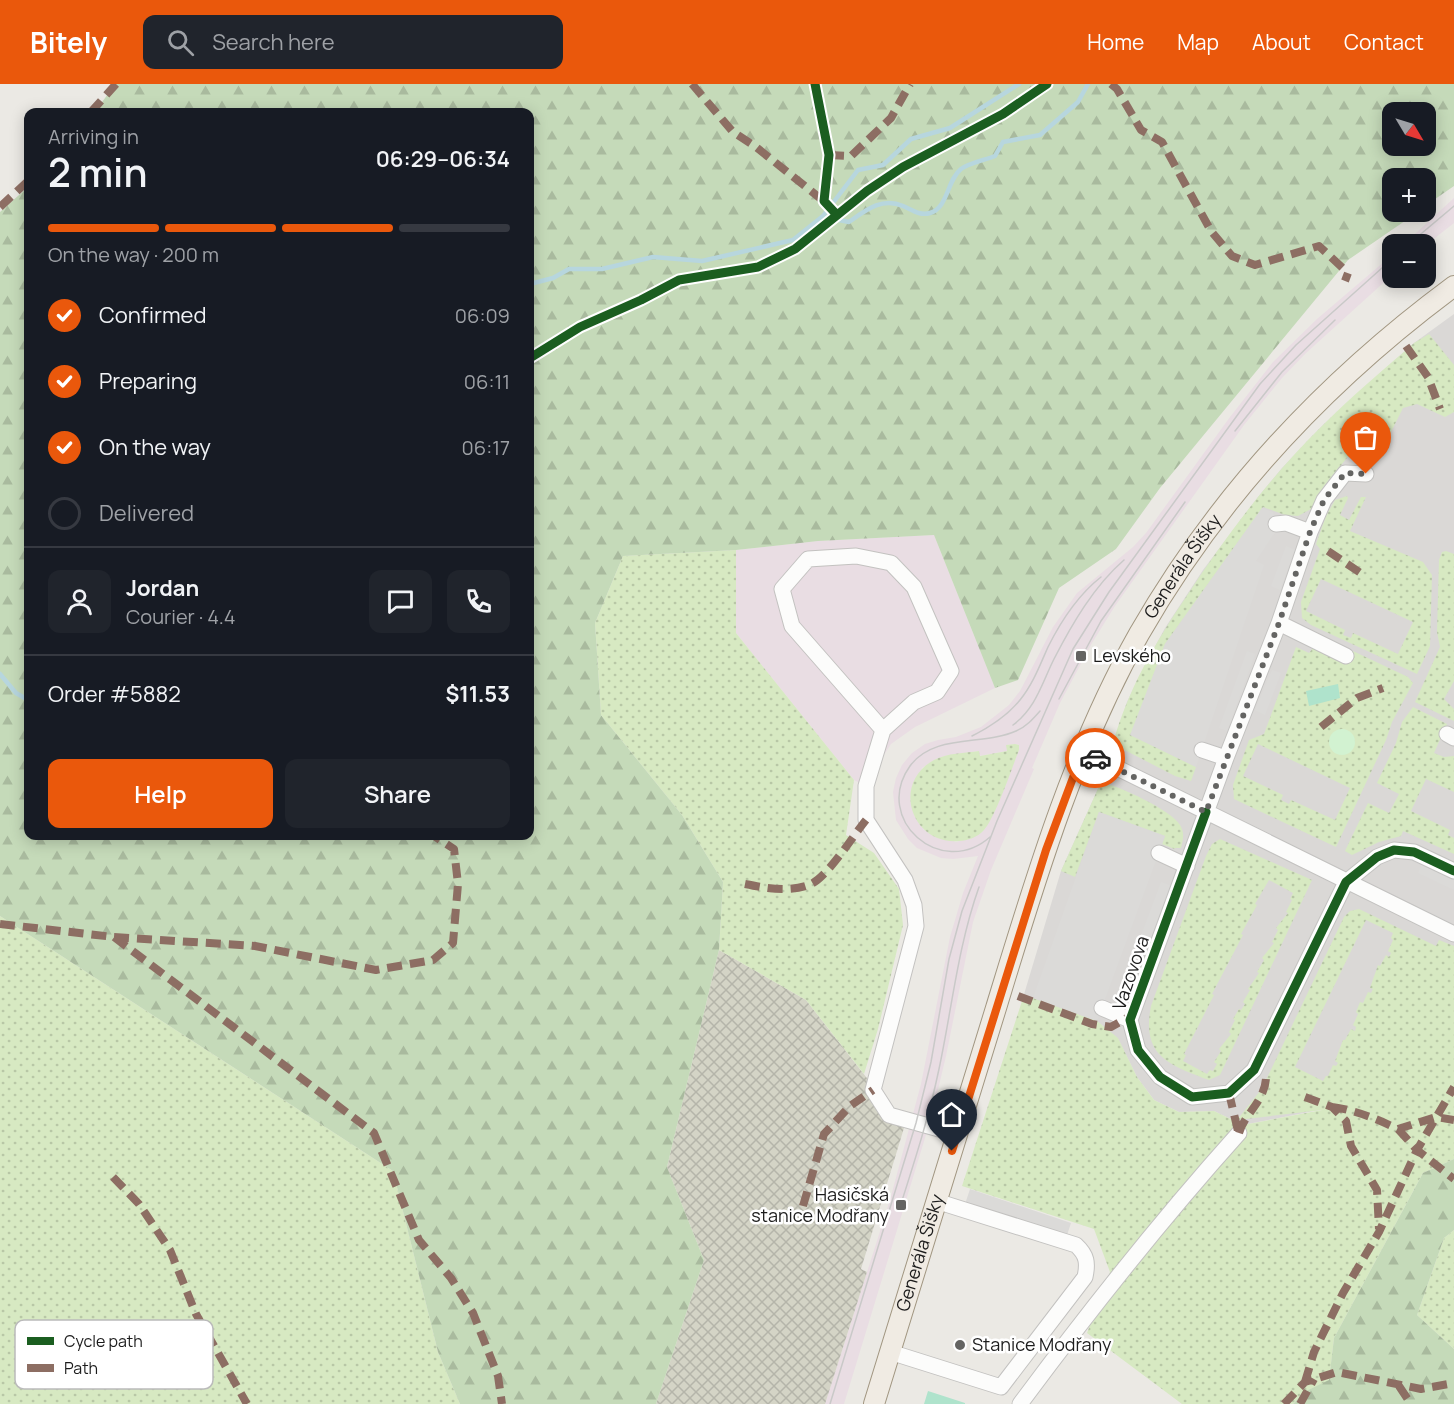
<!DOCTYPE html>
<html lang="en">
<head>
<meta charset="utf-8">
<style>
  :root { --surface:#171b24; --page:#20242c; --text:#f1f3f6; --muted:#9ea1a6; --line:#363941; --accent:#ea580c }
  body { margin:0; font-family:Manrope,sans-serif; background:var(--page); color:var(--text); height:100vh; display:flex; flex-direction:column; font-size:22px; white-space:nowrap }
  * { box-sizing:border-box; margin:0 }
  p { font-size:20px; color:var(--muted) }
  .icon { flex:none; width:33px; height:33px; fill:none; stroke:currentColor; stroke-width:2; stroke-linecap:round; stroke-linejoin:round }
  .map { position:relative; flex:1; overflow:hidden }
  .details { position:absolute; left:24px; top:24px; width:510px; height:732px; display:flex; flex-direction:column; background:var(--surface); border-radius:12px; box-shadow:0 3px 15px #0003 }
  .details>* { flex:none }
  .needle { width:39px; rotate:128deg }
  .tools { position:absolute; left:1382px; top:18px; display:grid; gap:12px }
  .tools a { display:grid; place-items:center; width:54px; height:54px; border-radius:12px; background:var(--surface); box-shadow:0 3px 15px #0003; font-size:30px }
  .pin { position:absolute; display:grid; place-items:center; width:51px; height:51px; color:#fff; margin:-62px -26px; border-radius:50% 50% 50% 0; rotate:-45deg; box-shadow:0 0 6px #0007 }
  .pin .icon { rotate:45deg }
  .courier { position:absolute; display:grid; place-items:center; width:60px; height:60px; margin:-30px; border:4px solid #ea580c; border-radius:50%; background:#fff; color:#222; box-shadow:0 2px 8px #0007 }
  .overview em { font-style:normal; font-weight:600 }
  .overview div { display:flex; flex-direction:column-reverse }
  .overview { display:flex; align-items:center; justify-content:space-between; height:102px; padding:0 24px }
  h1 { font-size:39px; font-weight:600; line-height:45px }
  .bar { display:grid; grid-template-columns:repeat(4,1fr); gap:9px 6px; align-content:center; height:72px; padding:0 24px }
  .bar i { height:8px; border-radius:4px; background:var(--line) }
  .bar .selected { background:var(--accent) }
  .bar p { grid-column:span 4 }
  .line { display:flex; align-items:center; gap:15px; padding:0 24px; border-top:2px solid var(--line) }
  .line div { flex:1 }
  .round { display:grid; place-items:center; flex:none; width:63px; height:63px; border-radius:12px; background:var(--page) }
  ol { padding:0 24px; list-style:none }
  li { display:flex; align-items:center; gap:18px; height:66px }
  li p { margin-inline-start:auto }
  li .icon { padding:6px; border-radius:50%; background:var(--accent); color:#fff; stroke-width:4 }
  li:last-child { color:var(--muted) }
  li i { width:33px; height:33px; border:3px solid var(--line); border-radius:50% }
  .cta { display:flex; gap:12px; margin-top:auto; padding:12px 24px }
  .cta a { flex:1; height:69px; border-radius:12px; background:var(--accent); color:#fff; font-size:24px; font-weight:600; line-height:69px; text-align:center }
  .cta a+a { background:var(--page); color:var(--text) }
  header { display:flex; align-items:center; gap:36px; box-sizing:border-box; height:84px; padding:0 30px; background:var(--accent); color:#fff }
  header strong { font-size:28px }
  nav { display:flex; gap:33px; margin-inline-start:auto; font-size:21px }
  .search { width:420px; height:54px; background:var(--page); display:flex; align-items:center; gap:15px; box-sizing:border-box; padding:0 21px; border-radius:12px; color:var(--muted); font-size:22px }
  .map>svg:first-child { display:block }
  .residential { fill:#dad8d6 }
  .industrial { fill:#e9dde3; fill-rule:evenodd }
  .construction { fill:url(#construction-cross-hatch) }
  .grass { fill:url(#grass-dots); fill-rule:evenodd }
  .forest { fill:url(#forest-firs); fill-rule:evenodd }
  .park { fill:#d2f2d1 }
  .pitch { fill:#afe3cc }
  .parking { fill:#dbdad8 }
  .lines { fill:none; stroke-linecap:round; stroke-linejoin:round }
  .stream { stroke:#b7d6de; stroke-width:4.5 }
  .minor-casing { stroke:#c3c2c0; stroke-width:17 }
  .major-casing { stroke:#a19681; stroke-width:22 }
  .minor { stroke:#fcfcfb; stroke-width:15 }
  .major { stroke:#f0ebe3; stroke-width:20 }
  .tram { stroke:#c9c9c8; stroke-width:1.5 }
  .quiet { stroke:#8d6e63; stroke-width:8; stroke-dasharray:15 8; stroke-linecap:butt }
  .cycleway-casing { stroke:#fff; stroke-width:13 }
  .cycleway { stroke:#1b5e20; stroke-width:9 }
  .done { stroke:#646462; stroke-width:6; stroke-dasharray:0 10.8 }
  .route { stroke:#ea580c; stroke-width:8 }
  .poi-dot { fill:#646462; stroke:#fff; stroke-width:2 }
  .labels { text-anchor:middle; stroke-width:5; stroke-linejoin:round; paint-order:stroke }
  .street-label { font-size:18px; fill:#1c1c1c; stroke:#fff }
  .poi-label { font-size:18px; fill:#1c1c1c; stroke:#fff; text-anchor:start }
  .key { fill:#fff; stroke:#bbb; stroke-width:1.5 }
  .key-label { font-size:16px; fill:#1c1c1c }
</style>
</head>
<body>
<header>
<strong>Bitely</strong>
<div class="search"><svg class="icon" aria-label="search" viewBox="0 0 24 24"><circle cx="10" cy="10" r="6"/><path d="M15 15l6 6"/></svg>Search here</div>
<nav><a>Home</a><a>Map</a><a>About</a><a>Contact</a></nav>
</header>
<div class="map">
<svg width="1454" height="1320" viewBox="0 0 1454 1320">
  <defs>
    <pattern id="construction-cross-hatch" width="8" height="8" patternUnits="userSpaceOnUse" patternTransform="scale(1.5)"><rect width="8" height="8" fill="#d4d4c6"/><path d="M0 0l8 8M0 8l8-8" fill="none" stroke="#b5b5aa"/></pattern>
    <pattern id="grass-dots" width="8" height="8" patternUnits="userSpaceOnUse" patternTransform="scale(1.5)"><rect width="8" height="8" fill="#d7e9c2"/><path d="M2 2h.1M6 6h.1" fill="none" stroke="#b8c7a6" stroke-width="1.8" stroke-linecap="round"/></pattern>
    <pattern id="forest-firs" width="22" height="20" patternUnits="userSpaceOnUse" patternTransform="scale(1.5)"><rect width="22" height="20" fill="#c5dab9"/><path d="M5 1l3.5 6h-7zM16 11l3.5 6h-7z" fill="#a9ba9e"/></pattern>
  </defs>
  <rect width="100%" height="100%" fill="#ebe9e4"/>
  <path class="residential" d="M 1454,230 L 1454,896 L 1364,1017 L 1243,1041 L 1214,1027 L 1179,1028 L 1154,1016 L 1137,993 L 1118,955 L 1097,937 L 1033,915 L 1022,917 L 1061,787 L 1101,698 L 1127,618 L 1144,583 L 1165,544 L 1203,486 L 1258,413 L 1282,384 L 1323,341 L 1414,259 Z"/>
  <path class="industrial" d="M 1454,114 L 1454,139 L 1425,162 L 1425,160 L 1404,160 Z
    M 1392,171 L 1392,191 L 1305,270 L 1282,294 L 1244,341 L 1115,522 L 1092,559 L 1060,619 L 1032,684 L 1034,685 L 991,786 L 973,838 L 946,972 L 932,1031 L 844,1320 L 825,1320 L 890,1116 L 921,1000 L 950,853 L 963,809 L 978,772 L 953,775 L 941,774 L 917,764 L 908,755 L 896,736 L 893,708 L 896,694 L 902,681 L 912,669 L 925,660 L 938,656 L 956,653 L 981,643 L 1009,621 L 1020,607 L 1053,543 L 1077,509 L 1133,463 L 1146,449 L 1230,333 L 1273,278 L 1317,235 ZM 1015,660 L 1019,661 L 1019,666 L 989,738 L 982,748 L 971,754 L 956,758 L 924,746 L 915,733 L 911,719 L 922,684 L 937,675 L 945,672 L 979,667 L 979,672 L 1007,667 L 1007,661 Z
    M 934,451 L 995,604 L 915,643 L 891,660 L 880,677 L 874,703 L 866,702 L 854,696 L 736,549 L 736,466 L 818,457 Z"/>
  <path class="construction" d="M 719,866 L 806,916 L 877,1007 L 904,1044 L 861,1185 L 867,1188 L 825,1320 L 656,1320 L 704,1176 L 667,1083 Z"/>
  <path class="grass" d="M 1429,250 L 1454,281 L 1454,328 L 1445,333 L 1417,320 L 1403,324 L 1384,362 L 1364,353 L 1324,402 L 1311,425 L 1298,432 L 1285,431 L 1263,423 L 1165,560 L 1131,651 L 1196,683 L 1191,697 L 1175,692 L 1113,660 C 1127,607 1155,559 1186,513 C 1226,452 1270,393 1322,342 C 1351,313 1383,286 1414,259 Z
    M 1347,412 L 1348,414 L 1340,431 L 1349,436 L 1361,413 L 1366,413 L 1350,447 L 1423,478 L 1432,491 L 1430,562 L 1417,590 L 1311,541 L 1302,534 L 1301,518 L 1320,465 L 1316,460 L 1326,432 L 1335,416 ZM 1321,495 L 1413,538 L 1398,570 L 1353,549 L 1351,554 L 1343,551 L 1345,546 L 1306,527 Z
    M 736,466 L 736,549 L 854,696 L 846,751 L 874,769 L 899,805 L 903,841 L 878,945 L 864,990 L 806,916 L 719,866 L 723,798 L 682,731 L 601,631 L 595,539 L 623,472 Z
    M 1446,467 L 1454,470 L 1454,597 L 1444,615 L 1454,625 L 1454,637 L 1415,618 L 1440,563 L 1437,548 L 1439,476 L 1442,468 Z
    M 1296,563 L 1309,569 L 1313,564 L 1346,580 L 1352,567 L 1355,568 L 1408,593 L 1413,599 L 1392,638 L 1386,656 L 1336,763 L 1234,715 L 1233,701 L 1249,656 L 1264,650 ZM 1258,660 L 1350,704 L 1335,736 L 1291,716 L 1289,720 L 1281,716 L 1283,711 L 1243,692 Z
    M 1413,623 L 1447,640 L 1434,669 L 1444,673 L 1454,672 L 1454,708 L 1426,695 L 1411,727 L 1450,746 L 1448,751 L 1454,754 L 1454,770 L 1403,747 L 1401,752 L 1379,758 L 1352,771 L 1345,767 L 1368,719 L 1389,729 L 1399,710 L 1377,699 L 1396,659 L 1402,638 Z
    M 1015,660 L 1019,661 L 1019,666 C 1012,684 995,734 984,746 C 978,753 967,757 959,757 C 911,761 891,699 934,676 C 947,669 965,669 979,667 L 980,672 L 1007,667 L 1006,661 Z
    M 1101,698 C 1119,702 1171,726 1180,741 C 1185,749 1183,756 1181,764 L 1174,764 L 1177,766 L 1162,760 L 1165,752 L 1099,728 L 1075,793 L 1061,787 Z
    M 1220,755 L 1312,796 L 1220,991 L 1209,996 C 1169,981 1141,972 1151,922 L 1206,772 L 1212,760 ZM 1269,796 L 1293,809 L 1290,815 L 1292,816 L 1286,828 L 1288,829 L 1276,844 L 1278,846 L 1272,858 L 1274,859 L 1262,874 L 1264,876 L 1257,888 L 1259,889 L 1248,905 L 1250,906 L 1243,918 L 1245,920 L 1241,926 L 1239,925 L 1233,935 L 1235,936 L 1229,948 L 1231,950 L 1219,965 L 1221,967 L 1214,978 L 1217,980 L 1213,987 L 1210,986 L 1207,990 L 1183,977 L 1186,971 L 1184,970 L 1214,911 L 1212,910 L 1243,851 L 1241,850 L 1257,821 L 1255,820 Z
    M 1359,825 L 1436,862 L 1439,856 L 1454,862 L 1454,1075 L 1423,1089 L 1334,1254 L 1329,1297 L 1304,1308 L 1293,1320 L 1182,1320 L 1087,1249 L 1110,1188 L 1094,1145 L 962,1102 L 1022,917 L 1033,914 L 1097,937 L 1118,954 L 1137,993 L 1154,1016 L 1179,1028 L 1214,1027 L 1243,1041 L 1322,1026 L 1237,1036 L 1268,997 L 1266,996 L 1344,833 L 1350,827 ZM 1366,836 L 1393,849 L 1391,854 L 1393,856 L 1388,867 L 1391,869 L 1389,873 L 1386,871 L 1380,882 L 1378,881 L 1370,904 L 1373,905 L 1371,909 L 1368,908 L 1363,919 L 1360,918 L 1356,928 L 1358,930 L 1353,941 L 1356,943 L 1355,947 L 1351,945 L 1345,956 L 1343,956 L 1335,977 L 1338,979 L 1336,982 L 1333,981 L 1328,992 L 1326,992 L 1323,997 L 1295,983 Z
    M 0,832 L 393,1087 L 438,1268 L 460,1320 L 0,1320 Z
    M 1454,1146 L 1454,1265 L 1417,1231 L 1444,1154 Z"/>
  <path class="forest" d="M 115,0 L 1454,0 L 1454,102 L 1425,122 L 1425,94 L 1392,94 L 1392,128 L 1418,128 L 1348,176 L 1160,404 L 1116,465 L 1059,504 L 1018,596 L 995,604 L 934,451 L 818,457 L 736,466 L 623,472 L 595,539 L 601,631 L 682,731 L 723,798 L 719,866 L 667,1083 L 704,1176 L 656,1320 L 460,1320 L 438,1268 L 393,1087 L 0,832 L 0,128 L 28,103 L 28,752 L 530,752 L 530,28 L 95,28 ZM 1392,28 L 1425,28 L 1425,62 L 1392,62 Z
    M 1454,1075 L 1454,1146 L 1444,1154 L 1417,1231 L 1454,1265 L 1454,1320 L 1293,1320 L 1304,1308 L 1329,1296 L 1334,1254 L 1423,1089 Z"/>
  <path class="park" d="M1329 658a13 13 0 1 1 26 0a13 13 0 1 1-26 0Z"/>
  <path class="pitch" d="M 1338,600 L 1340,614 L 1309,622 L 1306,607 Z
    M 928,1307 L 965,1319 L 965,1320 L 924,1320 Z"/>
  <path class="parking" d="M 1262,424 L 1273,428 L 1278,447 L 1273,451 L 1256,477 L 1264,481 L 1196,683 L 1130,651 L 1165,560 Z
    M 1286,462 L 1295,466 L 1280,506 L 1271,502 Z
    M 1247,567 L 1255,570 L 1227,647 L 1219,644 Z
    M 1272,586 L 1281,589 L 1265,631 L 1255,626 Z
    M 1099,728 L 1165,752 L 1097,937 L 1033,914 Z
    M 1422,779 L 1454,794 L 1454,806 L 1418,789 Z
    M 1161,798 L 1172,802 L 1135,901 L 1124,897 Z
    M 970,1105 L 1071,1139 L 1065,1157 L 963,1126 Z"/>
  <g class="lines">
    <path class="stream" d="M 839,136 L 849,138 C 866,126 882,113 903,122 C 912,126 920,132 930,129 C 948,124 947,96 961,85 C 969,79 985,76 995,72 L 1003,58 L 1040,51 L 1078,18 L 1088,0
      M 530,200 L 553,194 L 569,185 L 602,185 L 653,173 L 702,177 L 793,156 L 823,132 L 858,86 L 883,81 L 911,55 L 950,44 L 1019,0
      M 0,590 L 16,609 L 28,616"/>
    <defs>
      <path id="minor" d="M 1276,440 L 1286,439 L 1310,448 L 1279,539 L 1226,674 L 1130,936 L 1138,966 L 1160,993 L 1192,1013 L 1229,1009 L 1254,986 L 1346,798 L 1377,773 L 1394,766 L 1414,768 L 1454,787
        M 1310,448 L 1324,416 L 1345,389 L 1366,390
        M 1279,539 L 1346,572
        M 883,646 L 792,542 L 782,505 L 808,475 L 856,472 L 891,479 L 914,503 L 951,587 L 937,608 L 914,618 L 883,646 L 866,702 L 866,736 L 905,796 L 914,821 L 916,842 L 873,1006 L 889,1031 L 957,1050
        M 1447,650 L 1454,654
        M 1202,666 L 1226,674
        M 1083,667 L 1454,850
        M 1159,769 L 1187,782
        M 1102,924 L 1130,936
        M 890,1268 L 1001,1303 L 1085,1193 C 1088,1179 1087,1171 1076,1161 L 936,1117
        M 1020,1320 C 1089,1227 1161,1136 1239,1049"/>
      <g id="major">
        <path id="s1" d="M 874,1320 C 914,1188 955,1056 996,924 C 1035,796 1073,667 1139,550 C 1218,412 1327,296 1454,202"/>
      </g>
    </defs>
    <use href="#minor" class="minor-casing"/>
    <use href="#major" class="major-casing"/>
    <use href="#minor" class="minor"/>
    <use href="#major" class="major"/>
    <path class="tram" d="M 1409,160 L 1454,122
      M 1235,347 L 1282,288 L 1335,236
      M 1059,615 L 1101,537 L 1185,418
      M 1013,641 C 1036,624 1042,599 1054,575 C 1072,540 1094,502 1124,476
      M 972,652 C 990,643 1007,632 1020,616 C 1033,600 1040,581 1048,563 C 1061,537 1078,511 1101,493
      M 990,753 C 941,796 872,735 910,682 C 934,649 983,662 1016,647 C 1026,643 1033,635 1040,627
      M 899,1126 C 914,1079 929,1033 939,985 C 952,924 958,862 979,803
      M 830,1320 L 916,1039 L 931,978 L 949,875 L 962,827 L 997,737 L 1073,565 L 1109,508 L 1260,300 L 1296,261 L 1392,175"/>
    <path class="quiet" d="M 692,0 L 733,48 L 756,63 L 826,119
      M 1111,0 L 1117,5 L 1141,46 L 1162,58 L 1211,147 L 1232,172 L 1255,181 L 1319,162 L 1348,189 L 1345,197
      M 91,28 L 116,0
      M 829,71 L 851,72 L 891,34 L 910,0
      M 0,123 L 28,97
      M 1406,262 L 1428,293 L 1440,325
      M 1328,467 L 1365,492
      M 1321,643 L 1357,614 L 1383,604
      M 745,800 C 765,804 791,809 811,800 C 828,792 853,752 866,736
      M 0,840 L 114,853 L 374,1049 L 419,1156 L 451,1194 L 473,1229 L 498,1292 L 502,1320
      M 114,853 L 255,862 L 376,886 L 433,876 L 453,859 L 458,800 L 454,765 L 434,752
      M 1018,912 L 1092,940 L 1111,943 L 1127,934
      M 1229,1009 L 1238,1047
      M 1305,1013 L 1332,1023 L 1346,1037 L 1351,1062 L 1377,1106 L 1379,1145
      M 1332,1023 C 1355,1026 1377,1035 1398,1045 L 1436,1033 L 1454,1036
      M 1398,1045 L 1417,1066 L 1454,1095
      M 1239,1049 C 1245,1029 1265,1017 1266,994
      M 113,1093 L 139,1120 L 170,1166 L 196,1230 L 247,1320
      M 803,1122 L 824,1050 L 850,1022 L 873,1006
      M 1305,1298 L 1314,1268 L 1343,1209 L 1379,1148 L 1417,1066 L 1454,1003
      M 1399,1302 L 1411,1320
      M 1284,1320 L 1305,1298 L 1337,1288 L 1421,1305 L 1454,1299
      M 1300,1320 L 1314,1295"/>
    <defs>
      <path id="cycleway" d="M 815,0 L 829,71 L 824,117 L 837,131
        M 530,274 L 580,243 L 641,216 L 679,196 L 758,183 L 795,165 L 867,107 L 903,83 L 1003,30 L 1047,0
        M 1206,728 L 1130,936 L 1138,966 L 1160,993 L 1192,1013 L 1229,1009 L 1254,986 L 1346,798 L 1377,773 L 1394,766 L 1414,768 L 1454,787"/>
    </defs>
    <use href="#cycleway" class="cycleway-casing"/>
    <use href="#cycleway" class="cycleway"/>
  </g>
  <g class="lines">
    <path class="done" d="M 1095,674 L 1206,728 L 1279,539 L 1310,448 L 1324,416 L 1345,389 L 1366,390"/>
    <path class="route" d="M 952,1067 L 1046,766 L 1083,667 L 1095,674"/>
  </g>
  <g class="poi-dot">
    <rect x="1075" y="566" width="12" height="12" rx="3"/>
    <rect x="895" y="1115" width="12" height="12" rx="3"/>
    <circle cx="960" cy="1261" r="6"/>
  </g>
  <g class="labels">
    <g class="street-label">
      <text dy="6" stroke="none"><textPath href="#s1" startOffset="896">Generála Šišky</textPath></text>
      <text transform="translate(1131 889) rotate(-71)" y="6">Vazovova</text>
      <text dy="6" stroke="none"><textPath href="#s1" startOffset="158">Generála Šišky</textPath></text>
    </g>
    <g class="poi-label">
      <text x="1093" y="578">Levského</text>
      <text x="889" y="1117" text-anchor="end">Hasičská<tspan x="889" dy="21">stanice Modřany</tspan></text>
      <text x="972" y="1267">Stanice Modřany</text>
    </g>
  </g>
  <rect x="15" y="1236" width="198" height="69" rx="9" class="key"/>
  <rect x="27" y="1253" width="27" height="8" fill="#1b5e20"/>
  <rect x="27" y="1280" width="27" height="8" fill="#8d6e63"/>
  <g class="key-label">
    <text x="64" y="1263">Cycle path</text>
    <text x="64" y="1290">Path</text>
  </g>
</svg>
<div class="tools">
<a><svg class="needle" viewBox="-14 -14 28 28"><path d="M0-13l5 13h-10z" fill="#e53935"/><path d="M0 13l5-13h-10z" fill="#9ea1a6"/></svg></a>
<a>+</a>
<a>−</a>
</div>
<div class="pin" style="left:1366px;top:390px;background:#ea580c"><svg class="icon" aria-label="bag" viewBox="0 0 24 24"><path d="M5 8h14l-1 12H6zM9 8a3 3 0 0 1 6 0"/></svg></div>
<div class="pin" style="left:952px;top:1067px;background:#1f2937"><svg class="icon" aria-label="home" viewBox="0 0 24 24"><path d="M3 11l9-7 9 7M6 9v11h12V9"/></svg></div>
<div class="courier" style="left:1095px;top:674px"><svg class="icon" aria-label="car" viewBox="0 0 24 24"><path d="M5 17H2v-5l4-1 3-4h7l3 4 3 1v5h-3M9 17h6M6 11h13"/><circle cx="7" cy="17" r="2"/><circle cx="17" cy="17" r="2"/></svg></div>
<section class="details">
<div class="overview"><div><h1>2 min</h1><p>Arriving in</p></div><em>06:29–06:34</em></div>
<div class="bar"><i class="selected"></i><i class="selected"></i><i class="selected"></i><i></i><p>On the way · 200 m</p></div>
<ol>
<li><svg class="icon" aria-label="check" viewBox="0 0 24 24"><path d="M5 12l5 5 9-10"/></svg>Confirmed<p>06:09</p></li>
<li><svg class="icon" aria-label="check" viewBox="0 0 24 24"><path d="M5 12l5 5 9-10"/></svg>Preparing<p>06:11</p></li>
<li><svg class="icon" aria-label="check" viewBox="0 0 24 24"><path d="M5 12l5 5 9-10"/></svg>On the way<p>06:17</p></li>
<li><i></i>Delivered</li>
</ol>
<div class="line" style="height:108px"><a class="round"><svg class="icon" aria-label="person" viewBox="0 0 24 24"><circle cx="12" cy="8" r="4"/><path d="M4 21q1-7 8-7t8 7"/></svg></a><div><b>Jordan</b><p>Courier · 4.4</p></div><a class="round"><svg class="icon" aria-label="chat" viewBox="0 0 24 24"><path d="M4 5h16v11H9l-5 4z"/></svg></a><a class="round"><svg class="icon" aria-label="phone" viewBox="0 0 24 24"><path d="M5 4h4l2 5-3 2q2 4 5 5l2-3 5 2v4C11 20 4 13 5 4z"/></svg></a></div>
<div class="line" style="height:78px"><div>Order #5882</div><b>$11.53</b></div>
<div class="cta"><a>Help</a><a>Share</a></div>
</section>
</div>
</body>
</html>
